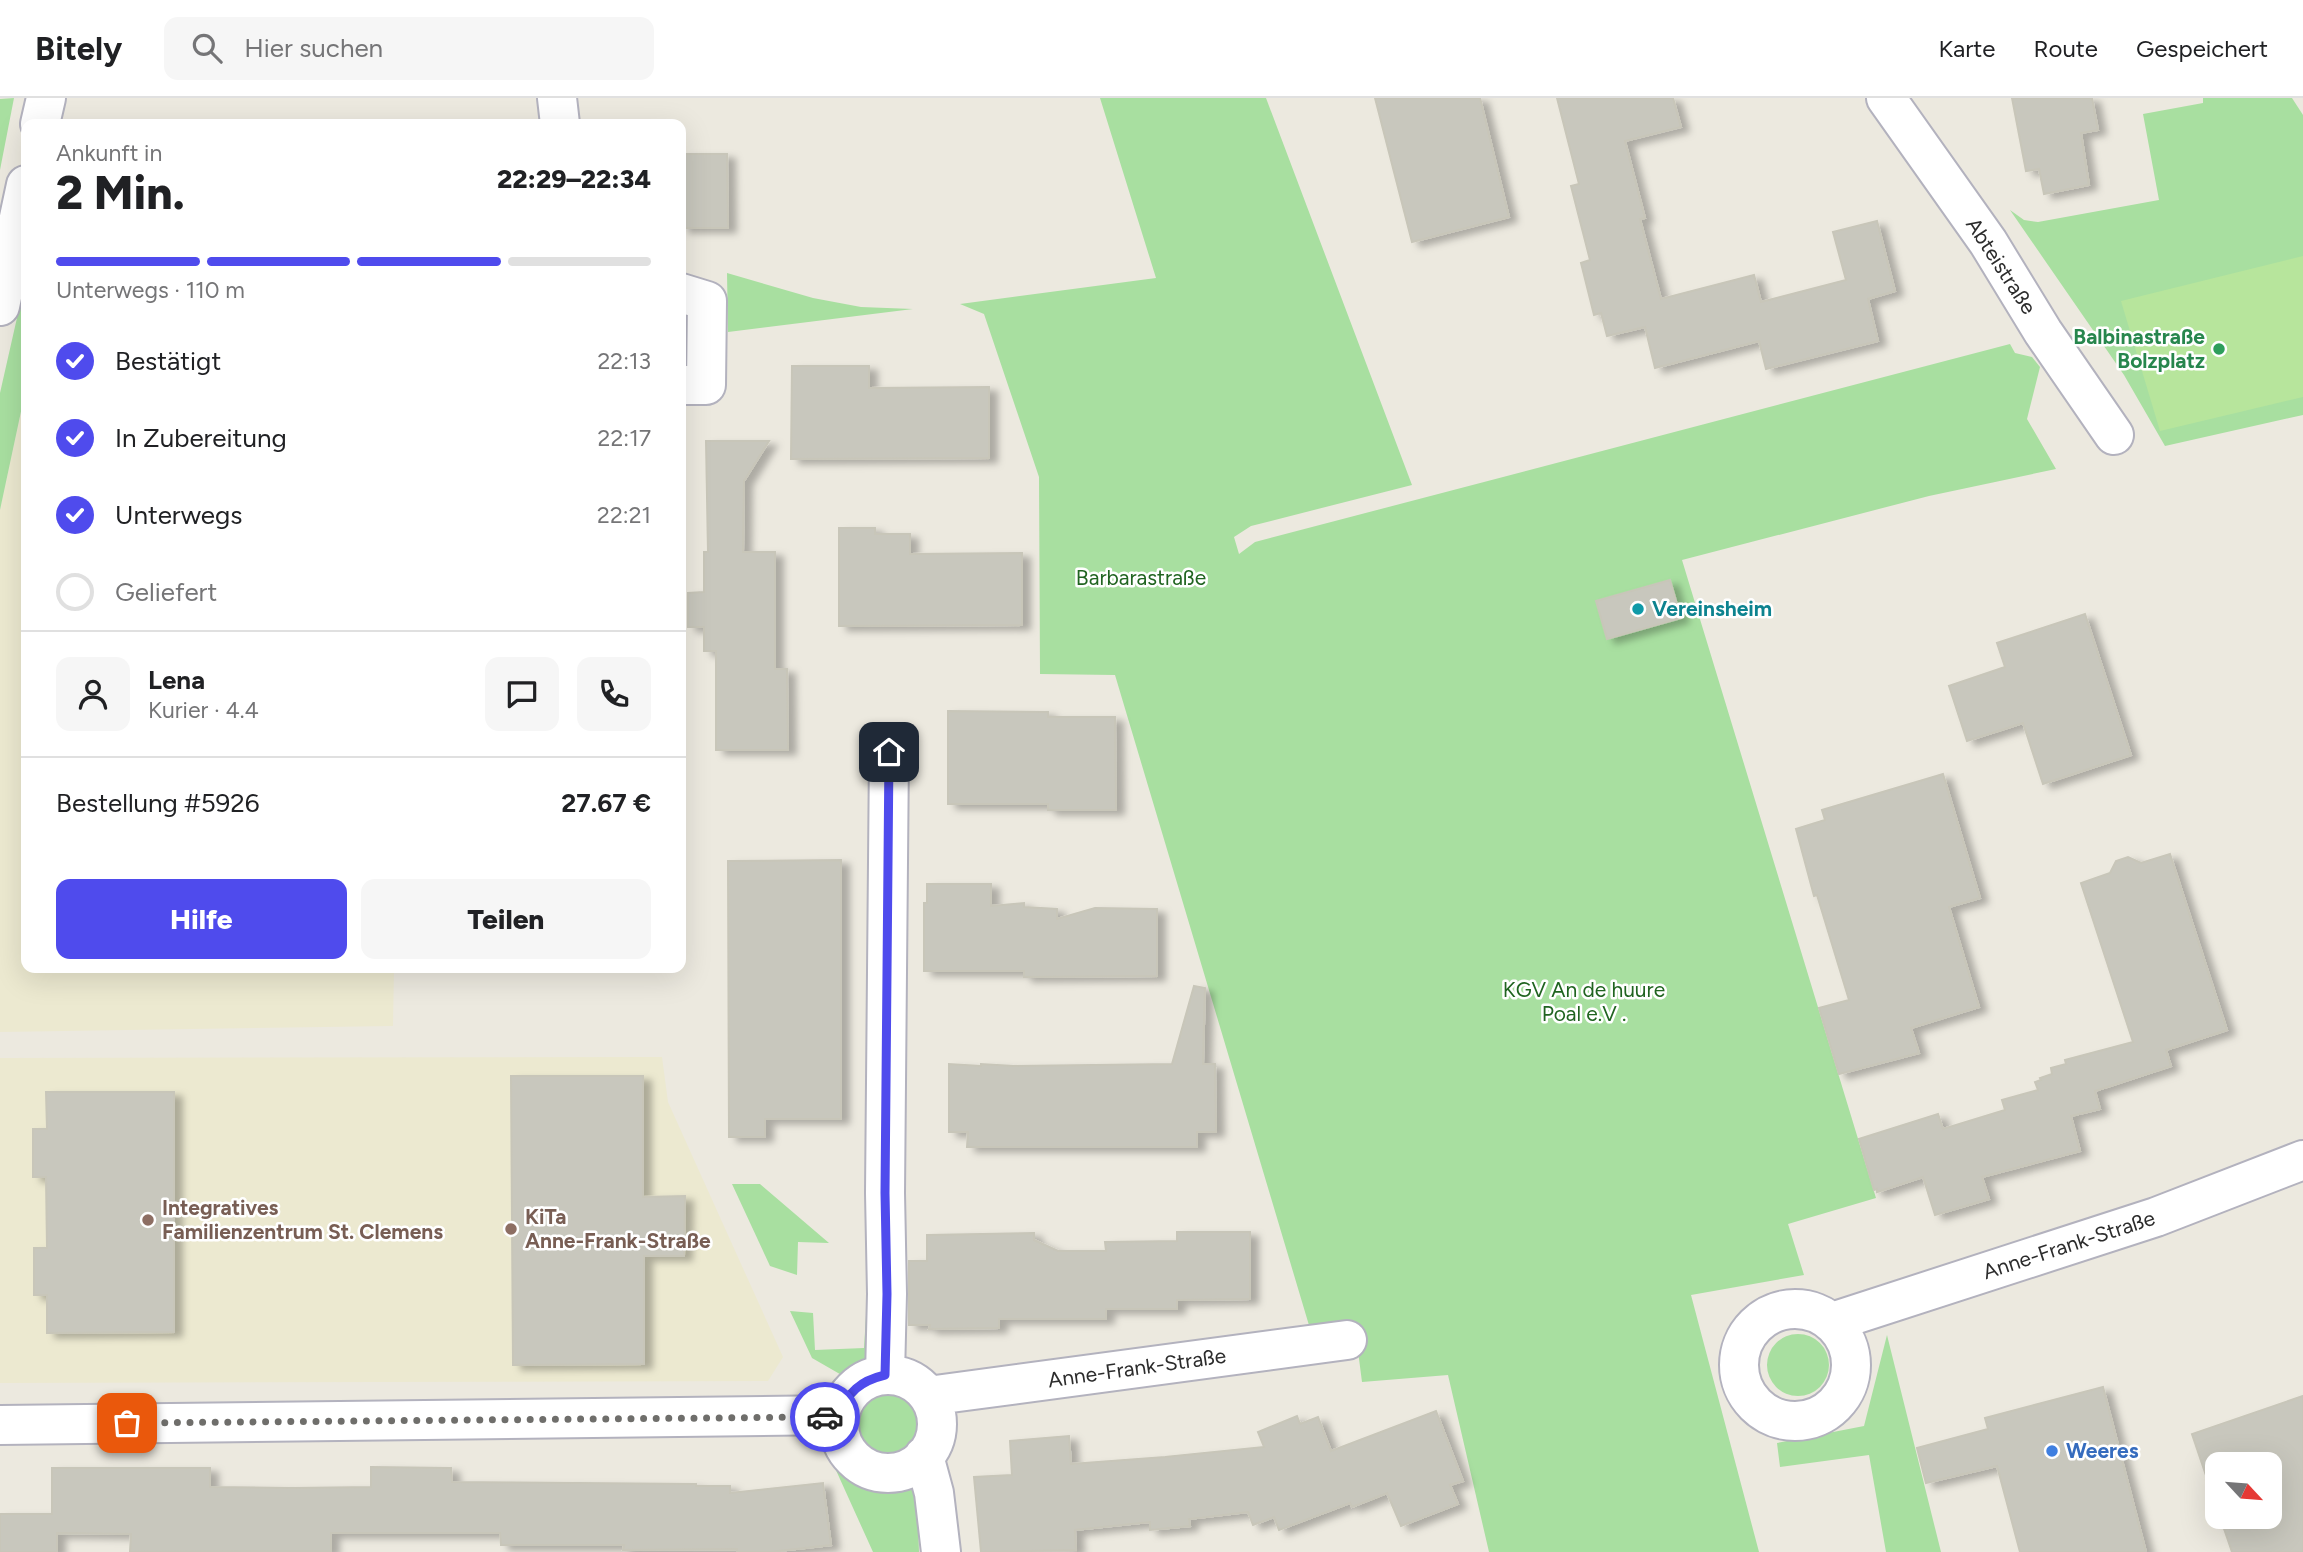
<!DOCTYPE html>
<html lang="de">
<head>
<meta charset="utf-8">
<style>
  :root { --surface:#fff; --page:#f6f6f6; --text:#202124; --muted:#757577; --line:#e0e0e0; --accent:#4f4bed }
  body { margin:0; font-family:Figtree,sans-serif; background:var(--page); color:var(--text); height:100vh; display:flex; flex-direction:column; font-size:26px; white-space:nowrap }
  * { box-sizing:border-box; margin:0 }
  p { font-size:23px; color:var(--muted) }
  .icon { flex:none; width:38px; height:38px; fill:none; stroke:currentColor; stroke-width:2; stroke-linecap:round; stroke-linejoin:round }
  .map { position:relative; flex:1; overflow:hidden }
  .panel { position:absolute; left:21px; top:21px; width:665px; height:854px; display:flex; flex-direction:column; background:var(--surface); border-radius:14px; box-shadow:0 7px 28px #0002 }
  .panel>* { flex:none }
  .needle { width:46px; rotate:116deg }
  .controls { position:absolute; left:2205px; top:1354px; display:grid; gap:14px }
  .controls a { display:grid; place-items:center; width:77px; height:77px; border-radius:14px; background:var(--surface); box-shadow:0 7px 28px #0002; font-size:35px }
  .pin { position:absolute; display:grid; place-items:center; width:60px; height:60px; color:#fff; margin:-30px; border-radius:14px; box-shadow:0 4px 10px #0006 }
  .courier { position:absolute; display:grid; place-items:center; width:70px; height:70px; margin:-35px; border:5px solid #4f4bed; border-radius:50%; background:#fff; color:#222; box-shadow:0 2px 9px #0007 }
  .headline em { font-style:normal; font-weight:800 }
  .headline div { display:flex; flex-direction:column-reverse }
  .headline { display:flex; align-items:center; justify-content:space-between; height:119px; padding:0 35px }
  h1 { font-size:46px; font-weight:800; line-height:52px }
  .bar { display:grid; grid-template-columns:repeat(4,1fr); gap:10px 7px; align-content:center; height:84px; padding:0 35px }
  .bar i { height:9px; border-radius:5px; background:var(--line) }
  .bar .selected { background:var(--accent) }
  .bar p { grid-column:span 4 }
  .line { display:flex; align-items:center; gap:18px; padding:0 35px; border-top:2px solid var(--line) }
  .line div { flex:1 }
  .round { display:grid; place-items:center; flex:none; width:74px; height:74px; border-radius:14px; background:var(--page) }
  ol { padding:0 35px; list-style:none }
  li { display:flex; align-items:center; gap:21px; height:77px }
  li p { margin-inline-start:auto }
  li .icon { padding:7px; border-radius:50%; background:var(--accent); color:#fff; stroke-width:4 }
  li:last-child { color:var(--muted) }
  li i { width:38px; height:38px; border:4px solid var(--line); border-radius:50% }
  .cta { display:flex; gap:14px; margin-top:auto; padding:14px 35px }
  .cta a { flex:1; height:80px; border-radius:14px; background:var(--accent); color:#fff; font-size:28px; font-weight:800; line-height:80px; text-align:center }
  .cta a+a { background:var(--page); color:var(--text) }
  header { display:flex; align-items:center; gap:42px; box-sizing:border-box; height:98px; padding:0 35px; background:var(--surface); border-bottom:2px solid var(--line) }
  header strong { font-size:33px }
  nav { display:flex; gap:38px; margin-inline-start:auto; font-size:24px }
  .search { width:490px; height:63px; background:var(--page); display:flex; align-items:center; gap:18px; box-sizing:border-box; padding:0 24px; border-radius:14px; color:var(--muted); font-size:26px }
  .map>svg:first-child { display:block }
  .education { fill:#ece9d0 }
  .green { fill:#a8dfa0 }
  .pitch { fill:#b7e59c }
  .building { fill:#c8c7bd; stroke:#c8c6b9; stroke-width:2; filter:url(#shadow) }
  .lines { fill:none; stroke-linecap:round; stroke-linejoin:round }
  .minor-casing { stroke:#b3b2be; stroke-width:42 }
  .tertiary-casing { stroke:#b3b2be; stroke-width:42 }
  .minor { stroke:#fff; stroke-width:38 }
  .tertiary { stroke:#fff; stroke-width:38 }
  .done { stroke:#6f6e6b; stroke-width:7; stroke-dasharray:0 12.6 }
  .route { stroke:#4f4bed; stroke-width:9 }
  .leisure-dot { fill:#2e9e5b; stroke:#fff; stroke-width:2.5 }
  .culture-dot { fill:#0f9aa8; stroke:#fff; stroke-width:2.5 }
  .education-dot { fill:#8d6e63; stroke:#fff; stroke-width:2.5 }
  .shop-dot { fill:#3f7fe0; stroke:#fff; stroke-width:2.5 }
  .labels { text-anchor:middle; stroke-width:5; stroke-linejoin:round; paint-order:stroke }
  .street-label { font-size:21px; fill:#2c2c2c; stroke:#fff }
  .leisure-label { font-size:21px; font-weight:bold; fill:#27864d; stroke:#fff; text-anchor:end }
  .park-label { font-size:21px; fill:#206420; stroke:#fff }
  .culture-label { font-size:21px; font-weight:bold; fill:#0d838f; stroke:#fff; text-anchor:start }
  .education-label { font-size:21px; font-weight:bold; fill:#785e54; stroke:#fff; text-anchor:start }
  .shop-label { font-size:21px; font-weight:bold; fill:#366cbe; stroke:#fff; text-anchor:start }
</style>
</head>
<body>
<header>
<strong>Bitely</strong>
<div class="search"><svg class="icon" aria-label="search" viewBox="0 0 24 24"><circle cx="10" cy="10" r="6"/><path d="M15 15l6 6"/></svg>Hier suchen</div>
<nav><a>Karte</a><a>Route</a><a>Gespeichert</a></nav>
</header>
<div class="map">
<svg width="2303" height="1454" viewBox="0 0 2303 1454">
  <defs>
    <filter id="shadow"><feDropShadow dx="8" dy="4.5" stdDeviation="3.5" flood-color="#0004"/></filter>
  </defs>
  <rect width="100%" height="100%" fill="#ece9df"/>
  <path class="education" d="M 26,290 L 26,870 L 394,870 L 393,928 L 0,934 L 0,412 Z
    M 662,959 L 668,1004 L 783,1259 L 768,1283 L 0,1285 L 0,960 Z"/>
  <path class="green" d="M 14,0 L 0,72 L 0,1 Z
    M 1100,0 L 1266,0 L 1412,387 L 1251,428 L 1234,439 L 1239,456 L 1255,444 L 2010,246 L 2015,255 L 2032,259 L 2040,269 L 2027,321 L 2056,371 L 1929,398 L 1682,462 L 1876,1100 L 1788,1126 L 1804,1177 L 1691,1197 L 1759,1454 L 1489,1454 L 1448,1277 L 1362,1284 L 1355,1230 L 1311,1234 L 1115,577 L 1040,576 L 1039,379 L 984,216 L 960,206 L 1156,180 Z
    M 2203,0 L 2292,0 L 2303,17 L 2303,317 L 2165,348 L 2124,277 L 2010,112 L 2024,122 L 2038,124 L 2159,102 L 2143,16 L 2203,5 Z
    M 727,175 L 813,200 L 861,209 L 913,211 L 728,234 Z
    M 26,180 L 26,290 L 0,412 L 0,295 Z
    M 732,1086 L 760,1086 L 829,1145 L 798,1144 L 797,1177 L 770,1168 Z
    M 790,1213 L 813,1215 L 815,1252 L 864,1250 L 866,1218 L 877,1219 L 877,1249 L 855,1278 L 845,1279 L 812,1260 Z
    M1767 1267a31 31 0 1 1 62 0a31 31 0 1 1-62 0Z
    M 1887,1237 L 1941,1454 L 1886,1454 L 1869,1357 L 1780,1369 L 1777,1345 L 1864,1328 Z
    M856 1326a31 31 0 1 1 62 0a31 31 0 1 1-62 0Z
    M 830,1359 L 878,1387 L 904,1385 L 922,1394 L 928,1421 L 918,1425 L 919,1454 L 873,1454 Z"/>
  <path class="pitch" d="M 2303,158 L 2303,299 L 2160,333 L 2121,203 Z"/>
  <path class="building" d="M 1375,0 L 1480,0 L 1509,119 L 1412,144 Z
    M 1557,0 L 1673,0 L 1681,29 L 1625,43 L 1645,120 L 1640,121 L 1661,201 L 1754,177 L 1761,204 L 1846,182 L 1833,134 L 1877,123 L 1895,193 L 1868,201 L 1878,243 L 1766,271 L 1759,243 L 1655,270 L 1645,229 L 1607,238 L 1601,215 L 1594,217 L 1581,165 L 1590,162 L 1571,88 L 1579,86 Z
    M 2012,0 L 2092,0 L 2098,32 L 2081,35 L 2089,87 L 2044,96 L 2039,71 L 2026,73 Z
    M 681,56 L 727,56 L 728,130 L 681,130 Z
    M 792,268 L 869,268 L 869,290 L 989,289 L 989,360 L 791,361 Z
    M 706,343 L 769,343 L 744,383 L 743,454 L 775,454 L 775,571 L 787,571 L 788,652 L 716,652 L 716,553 L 704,553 L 704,529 L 688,529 L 688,495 L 704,494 L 704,454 L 708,454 Z
    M 839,430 L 875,430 L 875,436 L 910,436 L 910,456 L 1022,455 L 1022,527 L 839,528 Z
    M 1670,482 L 1681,520 L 1607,541 L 1596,503 Z
    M 2085,516 L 2131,657 L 2043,686 L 2023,625 L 1967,643 L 1949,588 L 2005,569 L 1997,545 Z
    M 948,613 L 1048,614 L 1048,619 L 1115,619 L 1116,712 L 1048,712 L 1048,706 L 948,706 Z
    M 1943,676 L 1980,800 L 1949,809 L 1979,909 L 1911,930 L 1919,955 L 1839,976 L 1819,910 L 1849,902 L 1817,797 L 1814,798 L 1796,731 L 1825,722 L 1822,712 Z
    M 2170,756 L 2227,932 L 2166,952 L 2171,968 L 2095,993 L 2100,1011 L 2071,1018 L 2080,1053 L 1982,1079 L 1989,1101 L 1935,1117 L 1923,1079 L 1877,1094 L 1877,1091 L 1874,1092 L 1859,1041 L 1938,1016 L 1943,1031 L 2005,1012 L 2002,1002 L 2038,992 L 2035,984 L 2041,982 L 2040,980 L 2052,976 L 2051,970 L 2066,966 L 2065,962 L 2133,944 L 2081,785 L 2110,775 L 2116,763 L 2128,759 L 2141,765 Z
    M 841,762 L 841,1021 L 765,1021 L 765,1039 L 729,1039 L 728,763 Z
    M 927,786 L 991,786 L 991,808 L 1024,805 L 1024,809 L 1057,811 L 1057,821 L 1095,810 L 1157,811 L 1157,878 L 1024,879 L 1024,873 L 924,873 L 924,805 L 927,805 Z
    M 1194,888 L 1205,890 L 1203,966 L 1215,966 L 1216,1034 L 1197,1034 L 1197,1049 L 967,1049 L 968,1034 L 949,1034 L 949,966 L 981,968 L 981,966 L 1014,968 L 1172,966 Z
    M 511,978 L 643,978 L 643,1099 L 685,1098 L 684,1158 L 644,1158 L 644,1266 L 513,1267 Z
    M 46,994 L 174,994 L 174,1234 L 47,1235 L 47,1197 L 34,1197 L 34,1150 L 47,1150 L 46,1079 L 33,1079 L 33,1031 L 47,1031 Z
    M 1177,1134 L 1250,1134 L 1250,1201 L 1177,1202 L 1177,1211 L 1106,1211 L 1106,1221 L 999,1221 L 999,1230 L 929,1231 L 930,1227 L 909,1227 L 909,1163 L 927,1163 L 927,1137 L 1034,1135 L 1034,1142 L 1058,1153 L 1106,1153 L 1105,1144 L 1177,1143 Z
    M 2103,1289 L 2146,1454 L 2020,1454 L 1997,1368 L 1926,1385 L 1917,1350 L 1988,1331 L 1985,1320 Z
    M 2303,1298 L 2303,1454 L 2232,1454 L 2220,1419 L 2270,1419 L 2270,1367 L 2217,1367 L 2217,1410 L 2192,1336 Z
    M 1436,1313 L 1463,1383 L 1450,1387 L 1458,1406 L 1401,1428 L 1387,1395 L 1352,1409 L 1350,1405 L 1279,1432 L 1274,1419 L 1253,1427 L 1248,1414 L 1189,1421 L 1190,1428 L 1150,1432 L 1150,1424 L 1075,1432 L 1076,1452 L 981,1454 L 974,1379 L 1012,1377 L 1010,1343 L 1069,1338 L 1071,1366 L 1165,1359 L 1264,1349 L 1258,1334 L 1297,1318 L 1300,1326 L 1318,1319 L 1331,1353 Z
    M 371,1369 L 451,1370 L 452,1384 L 696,1386 L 696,1388 L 730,1388 L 730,1395 L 823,1385 L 831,1447 L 770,1454 L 737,1454 L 737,1451 L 623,1452 L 624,1447 L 501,1447 L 500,1435 L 331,1435 L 331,1453 L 130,1454 L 131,1436 L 57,1435 L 57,1454 L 0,1454 L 0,1416 L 52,1416 L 52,1370 L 210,1370 L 210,1389 L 292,1390 L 371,1389 Z"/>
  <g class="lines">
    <defs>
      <path id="minor" d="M 557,0 L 560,26
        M 1886,0 L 1988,144 L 2043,234 L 2114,337
        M 681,195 L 707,203 L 706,287 L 681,287
        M1739 1267a56 56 0 1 1 112 0a56 56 0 1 1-112 0Z
        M 1832,1224 L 2156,1119 L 2303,1062
        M 885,1277 L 887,1196 L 885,1095 L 889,654
        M839 1326a49 49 0 1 1 98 0a49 49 0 1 1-98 0Z
        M 928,1298 L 1347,1242
        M 0,1327 L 839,1317
        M 924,1358 L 934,1395 L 941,1454"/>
      <path id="tertiary" d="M 40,26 L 46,0
        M 0,208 L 26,87"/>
    </defs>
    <use href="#minor" class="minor-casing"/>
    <use href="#tertiary" class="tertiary-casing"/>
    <use href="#minor" class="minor"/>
    <use href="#tertiary" class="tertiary"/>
  </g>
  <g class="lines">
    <path class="done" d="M 127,1325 L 825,1319"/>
    <path class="route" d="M 825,1319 L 839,1317 C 848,1294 860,1283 885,1277 L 887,1196 L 885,1095 L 889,654"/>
  </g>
  <circle class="leisure-dot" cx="2219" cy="251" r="7"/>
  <circle class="culture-dot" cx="1638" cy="511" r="7"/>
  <g class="education-dot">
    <circle cx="148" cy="1122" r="7"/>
    <circle cx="511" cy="1131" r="7"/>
  </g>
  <circle class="shop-dot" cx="2052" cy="1353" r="7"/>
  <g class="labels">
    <g class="street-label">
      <text transform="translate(2001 168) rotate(57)" y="7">Abteistraße</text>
      <text transform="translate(2069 1147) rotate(-18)" y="7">Anne-Frank-Straße</text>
      <text transform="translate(1137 1270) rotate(-8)" y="7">Anne-Frank-Straße</text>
    </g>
    <g class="leisure-label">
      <text x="2205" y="246">Balbinastraße<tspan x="2205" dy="24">Bolzplatz</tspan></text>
    </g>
    <g class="park-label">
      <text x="1141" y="487">Barbarastraße</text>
      <text x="1584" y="899">KGV An de huure<tspan x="1584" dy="24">Poal e.V .</tspan></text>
    </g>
    <g class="culture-label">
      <text x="1652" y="518">Vereinsheim</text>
    </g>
    <g class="education-label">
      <text x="162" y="1117">Integratives<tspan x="162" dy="24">Familienzentrum St. Clemens</tspan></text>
      <text x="525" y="1126">KiTa<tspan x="525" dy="24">Anne-Frank-Straße</tspan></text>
    </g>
    <g class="shop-label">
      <text x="2066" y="1360">Weeres</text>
    </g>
  </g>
</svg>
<div class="controls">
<a><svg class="needle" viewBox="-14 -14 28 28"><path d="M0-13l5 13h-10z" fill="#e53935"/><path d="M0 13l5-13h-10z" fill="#757577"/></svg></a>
</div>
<div class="pin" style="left:127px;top:1325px;background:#ea580c"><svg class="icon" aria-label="bag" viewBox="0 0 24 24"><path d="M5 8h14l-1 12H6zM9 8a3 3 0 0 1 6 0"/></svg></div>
<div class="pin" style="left:889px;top:654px;background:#1f2937"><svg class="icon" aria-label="home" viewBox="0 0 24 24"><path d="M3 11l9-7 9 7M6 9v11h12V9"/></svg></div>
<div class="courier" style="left:825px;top:1319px"><svg class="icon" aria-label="car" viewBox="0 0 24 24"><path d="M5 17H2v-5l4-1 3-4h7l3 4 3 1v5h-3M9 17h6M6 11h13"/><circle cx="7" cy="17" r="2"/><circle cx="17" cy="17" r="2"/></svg></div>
<section class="panel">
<div class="headline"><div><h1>2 Min.</h1><p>Ankunft in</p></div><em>22:29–22:34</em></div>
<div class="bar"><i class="selected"></i><i class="selected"></i><i class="selected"></i><i></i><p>Unterwegs · 110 m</p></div>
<ol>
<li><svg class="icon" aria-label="check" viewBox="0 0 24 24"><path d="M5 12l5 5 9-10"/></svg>Bestätigt<p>22:13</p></li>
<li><svg class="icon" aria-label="check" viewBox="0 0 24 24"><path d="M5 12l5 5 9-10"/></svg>In Zubereitung<p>22:17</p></li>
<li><svg class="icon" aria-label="check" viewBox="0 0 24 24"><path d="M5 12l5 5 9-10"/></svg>Unterwegs<p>22:21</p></li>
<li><i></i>Geliefert</li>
</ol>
<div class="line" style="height:126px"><a class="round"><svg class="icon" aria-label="person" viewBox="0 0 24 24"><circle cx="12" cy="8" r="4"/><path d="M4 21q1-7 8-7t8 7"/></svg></a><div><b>Lena</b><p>Kurier · 4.4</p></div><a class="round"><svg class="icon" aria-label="chat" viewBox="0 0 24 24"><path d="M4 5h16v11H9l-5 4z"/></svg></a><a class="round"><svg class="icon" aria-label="phone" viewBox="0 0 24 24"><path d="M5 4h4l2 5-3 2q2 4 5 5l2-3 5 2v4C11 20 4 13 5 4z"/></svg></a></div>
<div class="line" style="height:91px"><div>Bestellung #5926</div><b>27.67 €</b></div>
<div class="cta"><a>Hilfe</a><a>Teilen</a></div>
</section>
</div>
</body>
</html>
